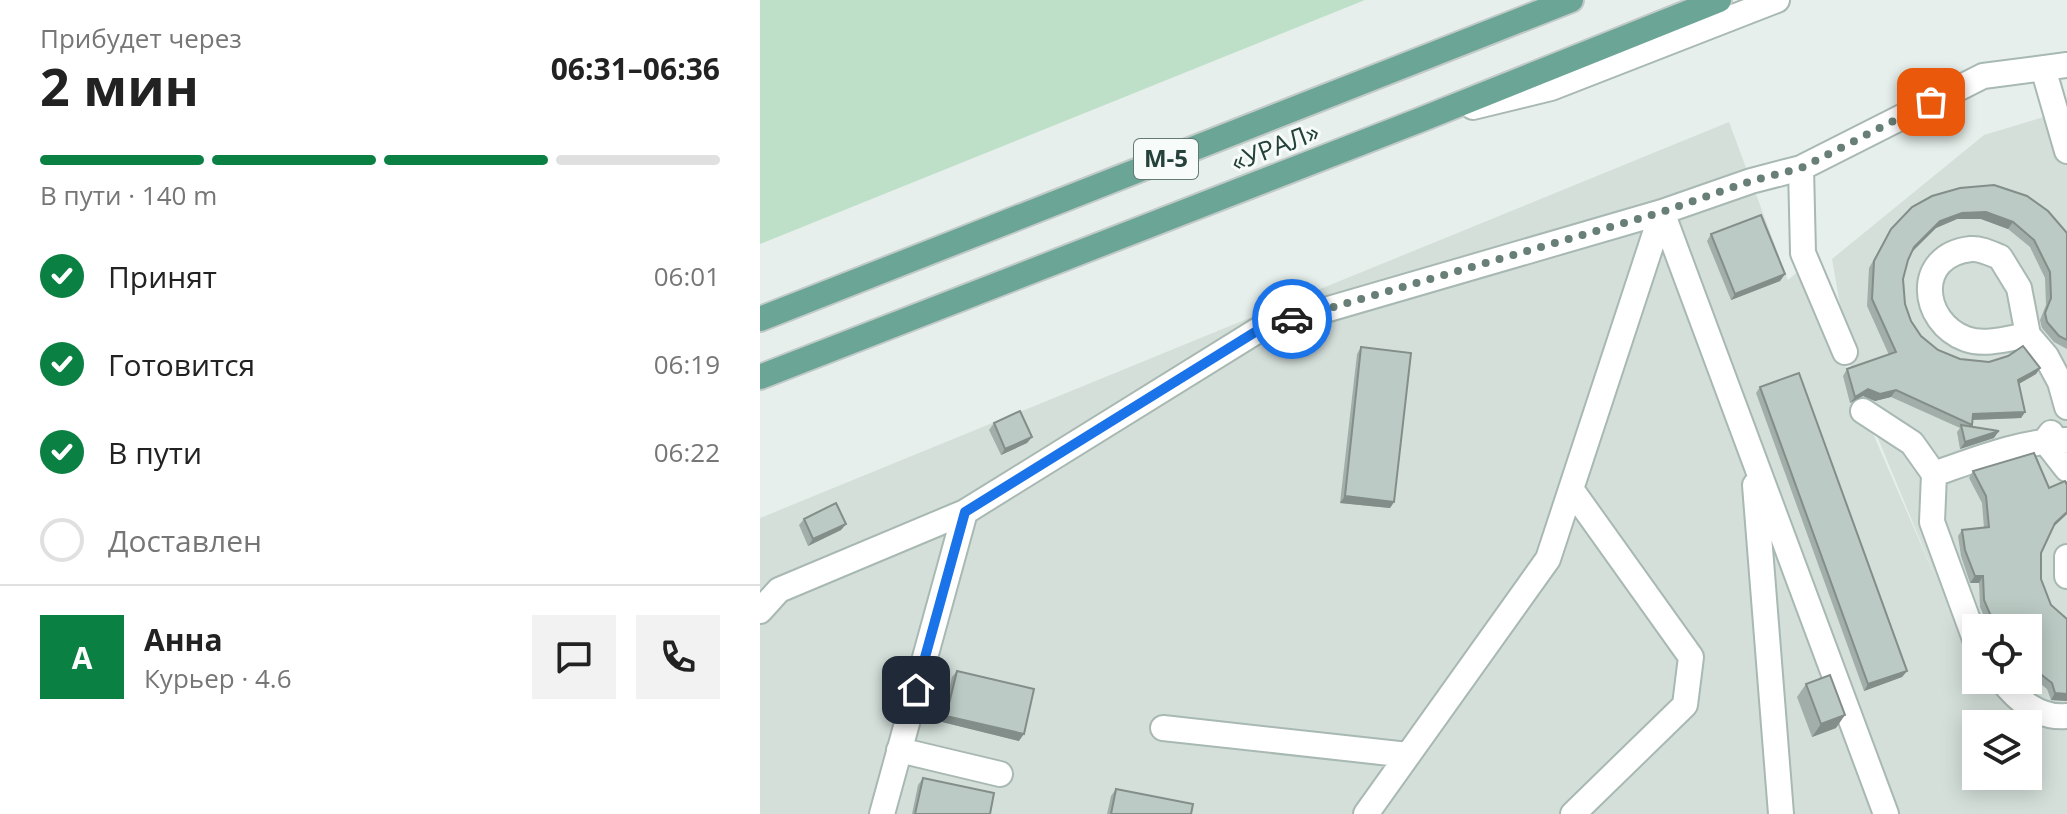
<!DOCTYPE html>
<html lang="ru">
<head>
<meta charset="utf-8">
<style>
  :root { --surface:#fff; --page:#f2f2f2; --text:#222; --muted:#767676; --line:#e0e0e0; --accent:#0b8043 }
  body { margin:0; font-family:"Open Sans",sans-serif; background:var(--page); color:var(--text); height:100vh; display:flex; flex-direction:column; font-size:30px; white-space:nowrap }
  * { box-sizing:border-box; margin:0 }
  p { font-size:26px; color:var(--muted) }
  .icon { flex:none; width:44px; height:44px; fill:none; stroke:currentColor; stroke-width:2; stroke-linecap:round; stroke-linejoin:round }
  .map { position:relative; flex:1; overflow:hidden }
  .side { display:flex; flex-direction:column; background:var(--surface); width:760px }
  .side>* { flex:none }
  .controls { position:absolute; left:1202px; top:614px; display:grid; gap:16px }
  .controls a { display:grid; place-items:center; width:80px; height:80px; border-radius:0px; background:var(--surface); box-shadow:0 4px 20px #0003; font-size:40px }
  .pin { position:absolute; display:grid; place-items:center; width:68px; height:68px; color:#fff; margin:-34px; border-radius:16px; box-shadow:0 4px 12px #0006 }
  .courier { position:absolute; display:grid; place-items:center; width:80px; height:80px; margin:-40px; border:6px solid #1a73e8; border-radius:50%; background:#fff; color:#222; box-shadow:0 2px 10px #0007 }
  .overview em { font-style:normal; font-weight:700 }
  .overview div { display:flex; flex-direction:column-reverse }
  .overview { display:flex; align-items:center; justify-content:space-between; height:136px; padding:0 40px }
  h1 { font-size:52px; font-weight:700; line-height:60px }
  .bar { display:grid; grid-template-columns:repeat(4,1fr); gap:12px 8px; align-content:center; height:96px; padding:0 40px }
  .bar i { height:10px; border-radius:6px; background:var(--line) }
  .bar .on { background:var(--accent) }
  .bar p { grid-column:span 4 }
  .line { display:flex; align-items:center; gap:20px; padding:0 40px; border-top:2px solid var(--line) }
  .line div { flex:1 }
  .round { display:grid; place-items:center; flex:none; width:84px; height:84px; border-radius:0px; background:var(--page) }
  ol { padding:0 40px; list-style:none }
  li { display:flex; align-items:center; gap:24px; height:88px }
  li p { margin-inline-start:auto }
  li .icon { padding:8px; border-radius:50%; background:var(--accent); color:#fff; stroke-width:4 }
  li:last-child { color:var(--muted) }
  li i { width:44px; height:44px; border:4px solid var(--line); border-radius:50% }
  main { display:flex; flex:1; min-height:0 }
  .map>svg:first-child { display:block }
  .built { fill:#d4dfda; fill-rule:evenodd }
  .green { fill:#bfe0c8 }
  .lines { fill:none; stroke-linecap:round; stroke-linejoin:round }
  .minor-casing { stroke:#a8b8b2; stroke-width:28 }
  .major-casing { stroke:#c2cac8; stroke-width:28 }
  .minor { stroke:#fff; stroke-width:24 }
  .major { stroke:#6aa596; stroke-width:24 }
  .wall { fill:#a1aea9 }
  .shaded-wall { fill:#838d89 }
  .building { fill:#bbcac4; stroke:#838d89; stroke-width:2 }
  .done { stroke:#687f78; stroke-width:8; stroke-dasharray:0 14.4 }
  .route { stroke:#1a73e8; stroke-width:10 }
  .labels { text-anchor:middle; stroke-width:6; stroke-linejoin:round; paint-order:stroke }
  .shield { fill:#f7fbf9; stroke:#637a73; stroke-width:2 }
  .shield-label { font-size:24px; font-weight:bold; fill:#24423a }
  .street-label { font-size:26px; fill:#24423a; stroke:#f7fbf9 }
</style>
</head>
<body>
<main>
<section class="side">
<div class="overview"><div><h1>2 мин</h1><p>Прибудет через</p></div><em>06:31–06:36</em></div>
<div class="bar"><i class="on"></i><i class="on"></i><i class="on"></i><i></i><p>В пути · 140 m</p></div>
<ol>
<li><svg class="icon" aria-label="check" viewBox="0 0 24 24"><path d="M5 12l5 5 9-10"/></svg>Принят<p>06:01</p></li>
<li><svg class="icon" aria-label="check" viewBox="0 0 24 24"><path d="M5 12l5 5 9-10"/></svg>Готовится<p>06:19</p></li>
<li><svg class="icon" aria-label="check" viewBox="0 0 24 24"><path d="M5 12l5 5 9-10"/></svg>В пути<p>06:22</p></li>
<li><i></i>Доставлен</li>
</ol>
<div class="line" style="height:144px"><b class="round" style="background:var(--accent);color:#fff">А</b><div><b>Анна</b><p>Курьер · 4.6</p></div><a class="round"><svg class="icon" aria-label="chat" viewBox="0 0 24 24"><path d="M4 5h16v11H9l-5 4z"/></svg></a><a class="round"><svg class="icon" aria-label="phone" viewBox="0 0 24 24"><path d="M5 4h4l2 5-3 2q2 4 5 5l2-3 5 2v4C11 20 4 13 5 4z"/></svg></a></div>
</section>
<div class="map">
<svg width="1307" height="814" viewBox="0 0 1307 814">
  <rect width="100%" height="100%" fill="#e6efeb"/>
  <path class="built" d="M 1307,110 L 1307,716 L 1268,727 L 1268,724 L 1216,724 L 1216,776 L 1268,776 L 1268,729 L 1307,720 L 1307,814 L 0,814 L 0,518 L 969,122 L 1028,280 L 1042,268 L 1094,385 L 1072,259 L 1224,135 ZM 1112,428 L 1117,436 L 1177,581 L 1111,429 ZM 1216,628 L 1268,628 L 1268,680 L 1216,680 Z"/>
  <path class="green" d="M 0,0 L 605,0 L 0,244 Z"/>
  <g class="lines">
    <defs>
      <path id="minor" d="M 1283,68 L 1307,151
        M 713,107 L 791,88 L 1017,0
        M 1041,168 L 1043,253 L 1085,352
        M 902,212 L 1126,814
        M 1268,335 C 1250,338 1225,346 1206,339 C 1160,322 1154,255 1211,249 C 1220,248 1232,254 1240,257 L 1259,288 L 1268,335 L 1286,356 L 1300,382 L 1307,407
        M 1103,411 L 1152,443 L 1174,474 L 1172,522 L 1216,642
        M 1291,433 L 1285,441 L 1307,469
        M 1174,474 C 1217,459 1261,441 1307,440
        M 995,485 L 1021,814
        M 811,489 L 931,657 L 925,705 L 813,814
        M 1307,557 L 1307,576
        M 0,611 L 19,590 L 205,512 L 500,329 L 902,212 L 991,181 L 1041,168 L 1223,76 L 1307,65
        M 1242,680 C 1257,700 1280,719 1307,716
        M 403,728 L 648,755
        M 139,750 L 240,774
        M 122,814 L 205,512
        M 606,814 L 788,559 L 902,212"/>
      <path id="major" d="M 0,319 L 811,0
        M 0,377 L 660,120 L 959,0"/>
    </defs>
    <use href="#minor" class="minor-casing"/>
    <use href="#major" class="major-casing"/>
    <use href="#minor" class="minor"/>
    <use href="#major" class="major"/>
  </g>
  <path class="wall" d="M 1172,196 L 1307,233 L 1307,349 L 1294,342 L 1282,328 L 1280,320 L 1286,305 L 1285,278 L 1270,247 L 1248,229 L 1221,219 L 1197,219 L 1176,228 L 1152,251 L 1148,260 L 1143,279 L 1145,304 L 1151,321 L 1161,336 L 1178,350 L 1200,359 L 1280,368 L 1276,374 L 1259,384 L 1265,412 L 1261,418 L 1213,420 L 1211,427 L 1234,438 L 1200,449 L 1197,432 L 1200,428 L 1131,397 L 1115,401 L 1103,396 L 1090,403 L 1083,376 L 1087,369 L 1129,355 L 1107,306 L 1109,268 L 1131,229 Z
    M 951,234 L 1025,274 L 1020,281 L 971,300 L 947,241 Z
    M 601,347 L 634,502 L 630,508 L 580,503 L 597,354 Z
    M 1000,387 L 1147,671 L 1142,677 L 1104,691 L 996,393 Z
    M 234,423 L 272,437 L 267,443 L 241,455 L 229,430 Z
    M 1213,471 L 1289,488 L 1307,485 L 1307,514 L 1293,527 L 1281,553 L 1281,579 L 1291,605 L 1307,619 L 1307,701 L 1291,700 L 1287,689 L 1268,674 L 1268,628 L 1229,628 L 1220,607 L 1219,583 L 1210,583 L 1201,556 L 1198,536 L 1202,530 L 1224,528 L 1222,503 L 1209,478 Z
    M 44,519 L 86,524 L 81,530 L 48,546 L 39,525 Z
    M 197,671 L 259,741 L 182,722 L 192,677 Z
    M 1046,684 L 1076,728 L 1052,737 L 1037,697 Z
    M 163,778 L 230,814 L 152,814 L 158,785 Z
    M 356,789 L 431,814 L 347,814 L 351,796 Z"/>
  <path class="shaded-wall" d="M 1226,212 L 1253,222 L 1248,229 L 1221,219 L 1197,219 L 1176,228 L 1150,254 L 1154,247 L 1180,221 L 1202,213 Z
    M 1025,274 L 1020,281 L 971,300 L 975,294 Z
    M 1280,368 L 1276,374 L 1253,387 L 1258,380 Z
    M 1108,389 L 1136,390 L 1131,397 L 1115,401 L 1103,396 L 1090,403 L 1095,397 Z
    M 1265,412 L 1261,418 L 1208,420 L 1213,414 Z
    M 1239,431 L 1234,438 L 1200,449 L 1205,442 Z
    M 272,437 L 267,443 L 241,455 L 245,449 Z
    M 585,496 L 634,502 L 630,508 L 580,503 Z
    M 1307,512 L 1307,514 L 1290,530 L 1295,523 Z
    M 86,524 L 81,530 L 48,546 L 53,539 Z
    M 1215,576 L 1223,576 L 1219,583 L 1210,583 Z
    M 1147,671 L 1142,677 L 1104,691 L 1108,684 Z
    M 1295,693 L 1307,694 L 1307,701 L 1291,700 Z
    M 1085,715 L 1076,728 L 1052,737 L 1061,724 Z
    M 186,716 L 264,734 L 259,741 L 182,722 Z"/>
  <path class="building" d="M 1234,185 L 1267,196 L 1288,211 L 1307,233 L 1307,340 L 1299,336 L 1287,322 L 1285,313 L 1291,298 L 1290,272 L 1274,240 L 1253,222 L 1226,212 L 1202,213 L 1180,221 L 1154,247 L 1148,260 L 1143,279 L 1145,304 L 1151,321 L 1161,336 L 1178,350 L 1200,359 L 1229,362 L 1248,356 L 1263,346 L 1280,368 L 1258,380 L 1265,412 L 1213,414 L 1212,425 L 1136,390 L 1120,394 L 1108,389 L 1095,397 L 1087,369 L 1136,352 L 1112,299 L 1114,261 L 1131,229 L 1152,207 L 1172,196 L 1200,188 Z
    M 1001,215 L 1025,274 L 975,294 L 951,234 Z
    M 601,347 L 651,353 L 634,502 L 585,496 Z
    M 1039,373 L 1147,671 L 1108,684 L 1000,387 Z
    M 260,411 L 272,437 L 245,449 L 234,423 Z
    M 1201,425 L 1239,431 L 1205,442 Z
    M 1274,453 L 1289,488 L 1305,481 L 1307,485 L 1307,512 L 1295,523 L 1281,553 L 1281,579 L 1291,605 L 1307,619 L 1307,694 L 1295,693 L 1292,683 L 1268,664 L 1268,628 L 1236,628 L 1224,600 L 1223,576 L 1215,576 L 1205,550 L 1202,530 L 1229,527 L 1226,496 L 1213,471 Z
    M 76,503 L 86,524 L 53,539 L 44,519 Z
    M 197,671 L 274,689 L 264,734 L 186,716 Z
    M 1070,675 L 1085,715 L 1061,724 L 1046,684 Z
    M 163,778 L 234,793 L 230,814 L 155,814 Z
    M 356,789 L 433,804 L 431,814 L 351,814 Z"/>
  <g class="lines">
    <path class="done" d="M 532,319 L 902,212 L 991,181 L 1041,168 L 1171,102"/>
    <path class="route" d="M 156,690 L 205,512 L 500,329 L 532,319"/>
  </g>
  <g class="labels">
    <rect class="shield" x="374" y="139" width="64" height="40" rx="6"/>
    <g class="shield-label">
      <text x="406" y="167">М-5</text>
    </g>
    <g class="street-label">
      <text transform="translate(515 147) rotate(-21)" y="9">«УРАЛ»</text>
    </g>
  </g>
</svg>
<div class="controls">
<a><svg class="icon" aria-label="locate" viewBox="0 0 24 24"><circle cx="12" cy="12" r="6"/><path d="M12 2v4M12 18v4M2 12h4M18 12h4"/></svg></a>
<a><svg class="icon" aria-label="layers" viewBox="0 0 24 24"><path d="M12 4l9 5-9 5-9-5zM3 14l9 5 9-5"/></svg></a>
</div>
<div class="pin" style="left:1171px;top:102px;background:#ea580c"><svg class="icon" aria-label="bag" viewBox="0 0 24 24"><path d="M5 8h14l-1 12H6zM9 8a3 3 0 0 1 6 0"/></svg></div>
<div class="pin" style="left:156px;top:690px;background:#1f2937"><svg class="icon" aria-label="home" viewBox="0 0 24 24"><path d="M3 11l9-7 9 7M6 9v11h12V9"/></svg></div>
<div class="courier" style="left:532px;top:319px"><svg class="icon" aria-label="car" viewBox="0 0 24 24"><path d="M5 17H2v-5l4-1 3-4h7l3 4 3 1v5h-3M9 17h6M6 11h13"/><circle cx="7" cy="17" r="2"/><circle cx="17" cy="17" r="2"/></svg></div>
</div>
</main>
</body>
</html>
